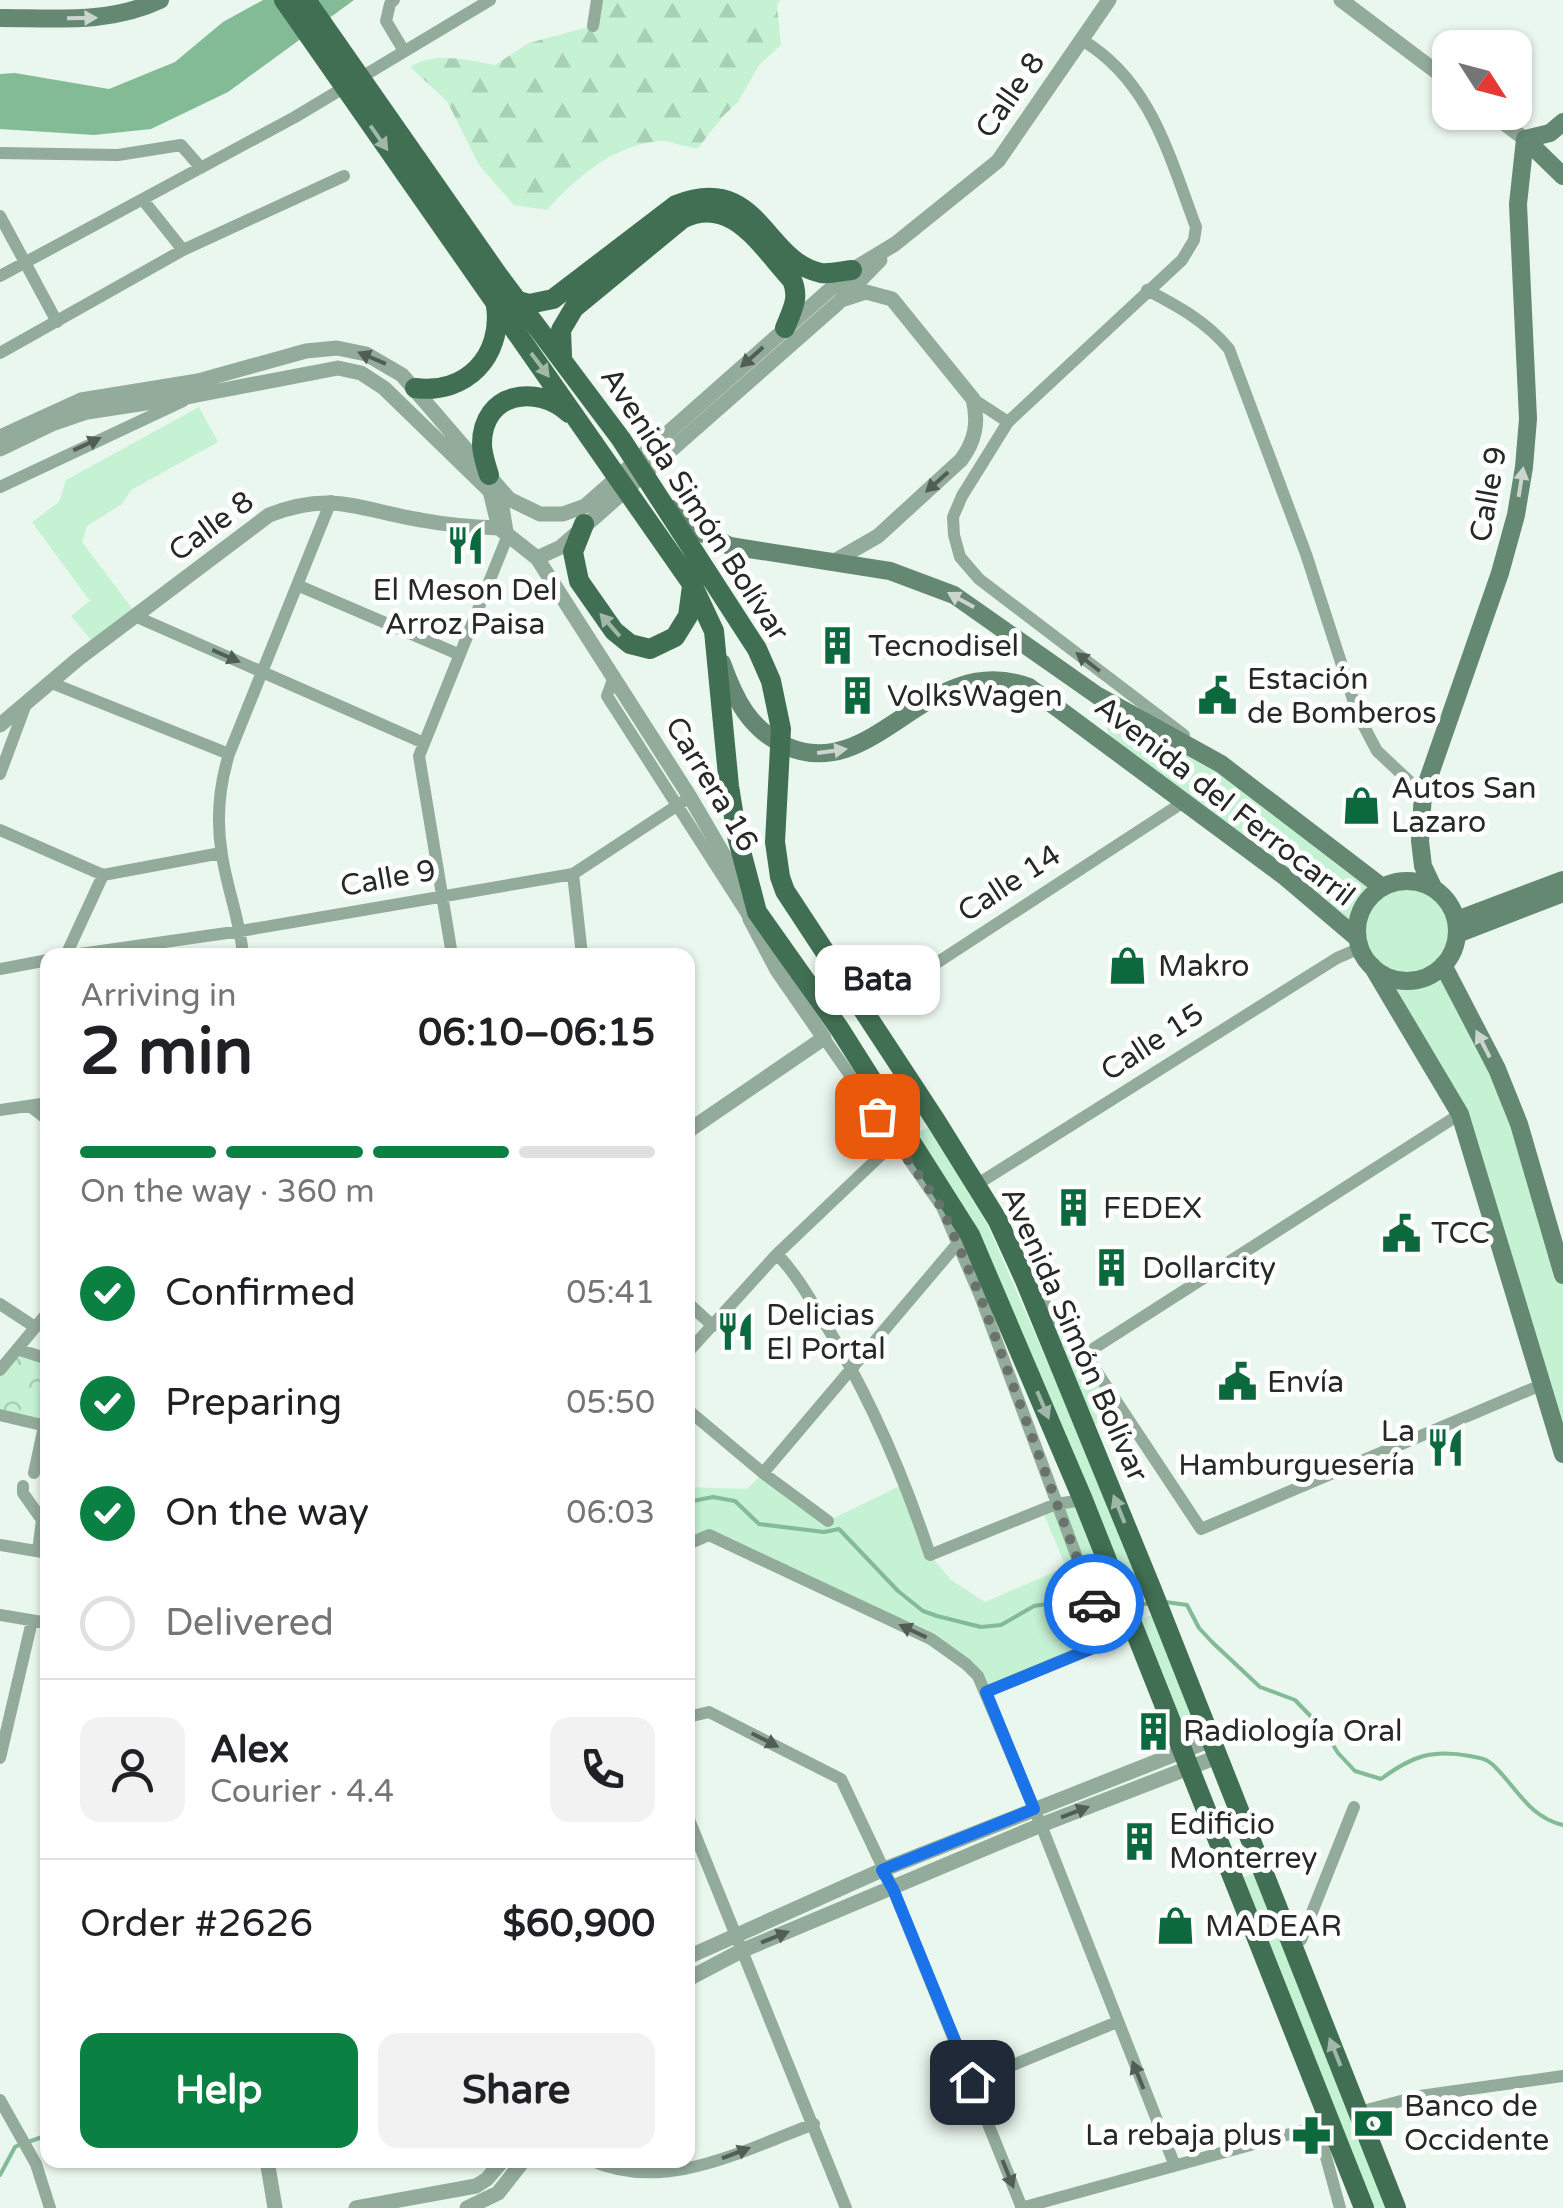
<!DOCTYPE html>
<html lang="en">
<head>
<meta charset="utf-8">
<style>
  :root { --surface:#fff; --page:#f2f2f2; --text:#202124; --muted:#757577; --line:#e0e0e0; --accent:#0b8043 }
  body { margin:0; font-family:"Varela Round",sans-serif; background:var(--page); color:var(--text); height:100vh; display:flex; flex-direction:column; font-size:38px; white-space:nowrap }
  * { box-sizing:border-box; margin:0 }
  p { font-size:32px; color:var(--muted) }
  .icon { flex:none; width:55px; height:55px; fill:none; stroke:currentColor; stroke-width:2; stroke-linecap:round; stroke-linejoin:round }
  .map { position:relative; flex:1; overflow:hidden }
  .sheet { position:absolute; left:40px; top:948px; width:655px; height:1220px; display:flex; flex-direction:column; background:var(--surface); border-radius:20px; box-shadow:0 2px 8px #0004 }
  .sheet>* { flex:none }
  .needle { width:65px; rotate:126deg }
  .controls { position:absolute; left:1432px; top:30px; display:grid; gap:20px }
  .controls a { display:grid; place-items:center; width:100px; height:100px; border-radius:20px; background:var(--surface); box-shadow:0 2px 8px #0004; font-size:50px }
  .pin { position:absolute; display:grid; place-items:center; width:85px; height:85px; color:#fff; margin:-42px; border-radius:20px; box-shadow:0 5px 15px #0006 }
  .courier { position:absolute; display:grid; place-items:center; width:100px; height:100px; margin:-50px; border:8px solid #1a73e8; border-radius:50%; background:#fff; color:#222; box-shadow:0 2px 12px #0007 }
  .bubble { position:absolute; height:70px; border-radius:20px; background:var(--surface); box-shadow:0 2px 8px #0004; font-size:32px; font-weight:800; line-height:70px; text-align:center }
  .overview em { font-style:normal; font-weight:800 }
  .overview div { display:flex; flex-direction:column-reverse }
  .overview { display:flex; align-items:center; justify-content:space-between; height:170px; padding:0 40px }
  h1 { font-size:65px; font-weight:800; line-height:75px }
  .bar { display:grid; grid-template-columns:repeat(4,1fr); gap:15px 10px; align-content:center; height:120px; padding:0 40px }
  .bar i { height:12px; border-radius:8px; background:var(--line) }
  .bar .active { background:var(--accent) }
  .bar p { grid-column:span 4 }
  .line { display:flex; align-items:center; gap:25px; padding:0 40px; border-top:2px solid var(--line) }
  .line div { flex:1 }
  .round { display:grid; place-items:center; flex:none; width:105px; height:105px; border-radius:20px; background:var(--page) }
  ol { padding:0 40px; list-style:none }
  li { display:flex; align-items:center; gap:30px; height:110px }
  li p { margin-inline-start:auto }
  li .icon { padding:10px; border-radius:50%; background:var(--accent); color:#fff; stroke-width:4 }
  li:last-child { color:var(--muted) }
  li i { width:55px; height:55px; border:5px solid var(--line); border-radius:50% }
  .cta { display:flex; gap:20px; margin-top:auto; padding:20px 40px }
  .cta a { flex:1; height:115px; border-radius:20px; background:var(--accent); color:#fff; font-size:40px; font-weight:800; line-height:115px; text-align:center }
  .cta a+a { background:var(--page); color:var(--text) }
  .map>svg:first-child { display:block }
  .green { fill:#c4f2d3 }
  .forest { fill:url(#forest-firs) }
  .park { fill:url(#park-crowns) }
  .water { fill:#82bb96 }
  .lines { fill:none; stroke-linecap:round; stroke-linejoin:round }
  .stream { stroke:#82bb96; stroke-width:4 }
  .minor { stroke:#93ab9b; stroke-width:12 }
  .tertiary { stroke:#93ab9b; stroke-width:15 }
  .secondary { stroke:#648871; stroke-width:18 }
  .primary { stroke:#416f53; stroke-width:20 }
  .oneway { fill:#c9d5cd }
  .oneway2 { fill:#a0b7a9 }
  .oneway3 { fill:#515e55 }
  .done { stroke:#6a726c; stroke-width:10; stroke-dasharray:0 18 }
  .route { stroke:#1a73e8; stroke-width:12 }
  .labels { text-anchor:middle; stroke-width:10; stroke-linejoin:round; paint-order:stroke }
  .street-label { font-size:30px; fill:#252a26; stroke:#fff }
  .poi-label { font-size:30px; fill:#252a26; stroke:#fff; text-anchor:start }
</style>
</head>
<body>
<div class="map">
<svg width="1563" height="2208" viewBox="0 0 1563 2208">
  <defs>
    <pattern id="forest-firs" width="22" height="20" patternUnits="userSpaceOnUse" patternTransform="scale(2.5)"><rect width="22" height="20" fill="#c4f2d3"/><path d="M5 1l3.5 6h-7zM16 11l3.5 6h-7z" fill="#a8d0b5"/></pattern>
    <pattern id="park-crowns" width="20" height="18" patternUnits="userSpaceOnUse" patternTransform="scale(2.5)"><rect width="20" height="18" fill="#c4f2d3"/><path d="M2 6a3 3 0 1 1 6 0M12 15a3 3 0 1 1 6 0" fill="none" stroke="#a8d0b5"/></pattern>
  </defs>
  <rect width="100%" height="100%" fill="#eaf7ee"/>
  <path class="green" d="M 199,407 L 218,442 L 131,490 L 122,504 L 87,526 L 82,542 L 134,611 L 92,641 L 71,616 L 90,601 L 32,522 L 59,502 L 66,480 Z
    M 1098,696 L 1221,764 L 1381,887 C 1437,868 1481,915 1444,965 L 1497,1069 L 1563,1275 L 1563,1454 L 1460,1114 L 1372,966 L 1360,948 L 1112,747 Z
    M 929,1126 L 988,1226 L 1147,1591 L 1128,1597 L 957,1197 L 918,1133 Z
    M 1024,1278 L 1124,1411 L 1086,1428 Z
    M 763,1473 L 828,1521 L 906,1483 L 930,1555 L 951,1580 L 985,1602 L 1066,1567 L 1042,1510 L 1083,1500 L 1131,1624 L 1108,1641 L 986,1692 L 966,1664 L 709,1535 L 688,1544 L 688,1487 L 747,1489 Z
    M 1155,1614 L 1196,1716 L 1178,1723 L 1137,1620 Z
    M 1255,1873 L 1388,2208 L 1372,2208 L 1242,1878 Z"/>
  <path class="forest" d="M 597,0 L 780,0 L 777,6 L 781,45 L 759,65 L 738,102 L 723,116 L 698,148 C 685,148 671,140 659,141 C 612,146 577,177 547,210 L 514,205 L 479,165 L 447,101 L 410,67 C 434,51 468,60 495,65 L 529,43 L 592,26 Z"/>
  <path class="park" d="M 17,1349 L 47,1359 L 47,1408 L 42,1426 L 0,1415 L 0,1370 Z"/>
  <path class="water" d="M 263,0 L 354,0 L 228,92 L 151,129 L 94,135 L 0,129 L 0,74 L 15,73 L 109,89 L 175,62 L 223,22 Z"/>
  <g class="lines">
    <path class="stream" d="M 688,1502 L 713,1497 L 735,1501 L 759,1524 L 824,1532 L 839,1529 L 898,1591 L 923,1611 L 937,1616 L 981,1627 L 1001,1625 L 1034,1606 L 1047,1604 L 1071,1603 L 1092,1611
      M 1166,1602 L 1187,1605 L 1199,1628 L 1212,1642 L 1260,1687 L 1295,1700 L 1323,1729 L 1338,1753 L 1355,1771 L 1381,1779 C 1412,1756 1432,1749 1470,1756 C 1479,1758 1485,1758 1492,1764 C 1516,1786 1528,1817 1563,1825
      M 1131,1606 L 1151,1603
      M 28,2142 L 48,2135
      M 0,2175 L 15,2147 L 19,2145"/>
    <path class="minor" d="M 394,0 L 390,4 L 386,21 L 404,51
      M 593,26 L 597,0
      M 1082,40 C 1151,81 1169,156 1196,227 L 1194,240 L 1182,260 L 1008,422 L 962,496 L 953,517 L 954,535 L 960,557 L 979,579 L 1184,735
      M 0,153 L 118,155 L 181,145 L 201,168
      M 143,200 L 183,250
      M 0,216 L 57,322
      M 0,276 L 295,117 L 490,0
      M 1147,290 C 1179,307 1206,321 1229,349 L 1306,554 L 1358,715 L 1377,751 L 1423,794
      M 0,353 L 183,250 L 344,176
      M 973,399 L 1008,422
      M 0,487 L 183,401
      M 297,585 L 458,654
      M 137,617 L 424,743
      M 614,677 L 607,696 L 750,919
      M 49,682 L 229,754
      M 0,774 L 26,704
      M 0,830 L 103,875 L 221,853
      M 573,874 L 582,955
      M 66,955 L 103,875
      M 73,955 L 241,931 L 573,874 L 690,797
      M 243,955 C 240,920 227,889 222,855 C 216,821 219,787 229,754 L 331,501
      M 452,955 L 419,756 L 508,535 L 501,491
      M 0,969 L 48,960
      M 863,1011 L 1185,801
      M 824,1038 L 942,1207 L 980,1296 L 1108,1641 L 986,1692
      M 31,1107 L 48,1120
      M 0,1110 L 48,1103
      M 976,1185 L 1337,958 L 1360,948
      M 777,1254 C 795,1273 808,1295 821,1317 C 868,1392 902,1471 930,1555 L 1056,1504 L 1083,1500
      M 1035,1291 L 1085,1354 L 1201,1529 L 1541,1385
      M 688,1303 L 713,1326
      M 0,1304 L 35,1327
      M 17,1349 L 48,1359
      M 688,1352 L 777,1254 L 900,1137
      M 1085,1354 L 1460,1114
      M 0,1370 L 48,1312
      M 688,1410 L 763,1473 L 828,1521
      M 0,1415 L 46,1426
      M 34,1473 L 48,1408
      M 763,1473 L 958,1243
      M 23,1486 L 23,1493 L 42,1520 L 38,1551
      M 688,1544 L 709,1535 L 931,1639 L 966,1664 L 978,1676 L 1041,1825 L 1175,2166
      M 0,1545 L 48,1553
      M 0,1615 L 48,1623
      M 688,1717 L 709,1712 L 841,1779 L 893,1889 L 1022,2208
      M 0,1758 L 32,1621
      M 688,1817 L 846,2208
      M 1292,1943 L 1301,1940 L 1354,1807
      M 972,2082 L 1117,2022
      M 0,2100 L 36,2164 L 50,2208
      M 1359,2112 L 1420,2096 L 1563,2076
      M 1318,2128 L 1340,2208
      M 590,2160 C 665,2194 743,2150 814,2124
      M 1021,2208 L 1330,2123"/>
    <path class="tertiary" d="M 1341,0 L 1450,82
      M 1489,112 L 1525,139
      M 0,437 L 81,400 L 198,381 L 306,351 L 337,348 L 366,354 L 402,375 L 509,499 L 540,514 L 563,514 L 585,506 L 852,270 L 895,244 L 998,161 L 1109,0
      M 0,449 L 52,424 L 87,412 L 192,396 L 338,368 L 361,373 L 384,388 L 490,491 L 499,528 L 537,558 L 690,797 L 757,912 L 750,919 L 777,970 L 824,1038 L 688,1131
      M 537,558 L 561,547 L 838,303 L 880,260
      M 831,563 L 878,536 L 961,460 C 975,441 979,423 973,399 L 892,299 L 866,292 L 845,299
      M 0,725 L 78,659 L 269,515 C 333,490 359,510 421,520 C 447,525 473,527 499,528
      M 688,1957 L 882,1870 L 1211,1740
      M 688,1979 L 741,1951 L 1041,1825 L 1217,1757
      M 267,2160 L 275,2208
      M 356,2208 L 476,2186 L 487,2179 L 503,2160
      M 467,2208 L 498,2193 L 524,2160"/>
    <path class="secondary" d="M 0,18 C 55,18 110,24 160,0
      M 1525,139 L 1563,176
      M 1525,139 L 1550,133 L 1563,122
      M 672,509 L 702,533 L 730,546 L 890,571 L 954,595 L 1098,696 L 1221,764 L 1382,887
      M 722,663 C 735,699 749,729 786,746 C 875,786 927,649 1029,687 L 1284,876 L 1357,938
      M1357 931a50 50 0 1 1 100 0a50 50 0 1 1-100 0Z
      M 1433,887 L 1423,866 L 1420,841 L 1423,794 L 1500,573 L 1516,515 L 1524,467 L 1528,419 L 1518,204 L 1525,139
      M 1457,920 L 1563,880
      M 1457,934 L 1563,893
      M 1443,965 L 1497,1069 L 1519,1124 L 1563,1275
      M 1372,966 L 1460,1114 L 1563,1454"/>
    <path class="primary" d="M 284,0 L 692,584 L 714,631 L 729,786 L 737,836 L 757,912 L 839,1028 L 970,1235 L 1083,1500 L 1364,2208
      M 306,0 L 498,275 L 621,439 L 757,649 L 771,681 L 781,729 L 775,842 L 780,877 L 785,891 L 936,1121 L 998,1221 L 1024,1278 L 1152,1590 L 1396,2208
      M 518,301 L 529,304 L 553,299 L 676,205 C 759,172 763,261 821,273 C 831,274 842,271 852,270
      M 562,356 L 561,330 L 574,308 L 682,219 C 732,193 762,248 792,280 C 800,298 792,310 785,328
      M 415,388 C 466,395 503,356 496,306
      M 489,475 C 486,465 482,454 482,444 C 482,393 536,383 569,413
      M 584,524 L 573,552 L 579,581 L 614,631 L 630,644 L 650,649 L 675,637 L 688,616 L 692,586"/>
  </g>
  <defs><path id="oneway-solid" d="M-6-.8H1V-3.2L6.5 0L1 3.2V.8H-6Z" transform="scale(2.5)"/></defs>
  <g class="oneway">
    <use href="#oneway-solid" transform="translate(82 18) rotate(-1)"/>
    <use href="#oneway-solid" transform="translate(1521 482) rotate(-81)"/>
    <use href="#oneway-solid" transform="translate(961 600) rotate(-151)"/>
    <use href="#oneway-solid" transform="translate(832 751) rotate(-8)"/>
    <use href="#oneway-solid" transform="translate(1483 1044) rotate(-117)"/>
  </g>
  <g class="oneway2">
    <use href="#oneway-solid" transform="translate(379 138) rotate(55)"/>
    <use href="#oneway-solid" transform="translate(540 365) rotate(53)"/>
    <use href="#oneway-solid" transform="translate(610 625) rotate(-131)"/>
    <use href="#oneway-solid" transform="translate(1043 1405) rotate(67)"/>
    <use href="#oneway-solid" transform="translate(1119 1509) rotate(-112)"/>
    <use href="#oneway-solid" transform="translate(1335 2052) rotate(-112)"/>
  </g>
  <g class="oneway3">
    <use href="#oneway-solid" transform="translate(752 357) rotate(138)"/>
    <use href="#oneway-solid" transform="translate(372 358) rotate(-157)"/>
    <use href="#oneway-solid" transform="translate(87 444) rotate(-25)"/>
    <use href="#oneway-solid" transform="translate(937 482) rotate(138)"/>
    <use href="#oneway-solid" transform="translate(226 656) rotate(24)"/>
    <use href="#oneway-solid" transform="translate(1088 662) rotate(-142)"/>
    <use href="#oneway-solid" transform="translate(913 1631) rotate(-155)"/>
    <use href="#oneway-solid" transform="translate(765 1740) rotate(27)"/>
    <use href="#oneway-solid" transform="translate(1075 1812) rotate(-21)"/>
    <use href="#oneway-solid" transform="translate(775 1937) rotate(-22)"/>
    <use href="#oneway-solid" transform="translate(1138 2075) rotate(-112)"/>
    <use href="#oneway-solid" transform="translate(736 2153) rotate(-21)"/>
    <use href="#oneway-solid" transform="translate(1008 2174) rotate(68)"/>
  </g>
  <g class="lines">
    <path class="done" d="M 877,1116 L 942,1208 L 980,1296 L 1094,1604"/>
    <path class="route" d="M 972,2082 L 893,1889 L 882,1870 L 1034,1809 L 986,1692 L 1108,1642 L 1094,1604"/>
  </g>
  <defs>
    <symbol id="restaurant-bare" viewBox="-9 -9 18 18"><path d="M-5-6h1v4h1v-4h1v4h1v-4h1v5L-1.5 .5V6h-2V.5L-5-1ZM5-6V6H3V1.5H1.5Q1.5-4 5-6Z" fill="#0b693d" stroke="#fff" stroke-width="2.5" paint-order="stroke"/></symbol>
    <symbol id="building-bare" viewBox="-9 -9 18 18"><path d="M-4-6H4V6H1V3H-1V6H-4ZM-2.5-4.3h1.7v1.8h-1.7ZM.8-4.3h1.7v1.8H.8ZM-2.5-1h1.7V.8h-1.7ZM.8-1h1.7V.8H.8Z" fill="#0b693d" stroke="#fff" stroke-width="2.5" paint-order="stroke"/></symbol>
    <symbol id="civic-bare" viewBox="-9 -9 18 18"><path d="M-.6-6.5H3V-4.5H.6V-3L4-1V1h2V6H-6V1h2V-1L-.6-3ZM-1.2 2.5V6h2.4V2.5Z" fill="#0b693d" stroke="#fff" stroke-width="2.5" paint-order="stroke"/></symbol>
    <symbol id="shop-bare" viewBox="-9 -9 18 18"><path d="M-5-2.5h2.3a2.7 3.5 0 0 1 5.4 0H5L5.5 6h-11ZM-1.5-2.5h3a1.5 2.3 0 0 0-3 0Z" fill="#0b693d" stroke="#fff" stroke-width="2.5" paint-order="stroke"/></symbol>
    <symbol id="bank-bare" viewBox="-9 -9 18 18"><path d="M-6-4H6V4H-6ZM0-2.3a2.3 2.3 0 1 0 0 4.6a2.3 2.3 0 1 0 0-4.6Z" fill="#0b693d" stroke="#fff" stroke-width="2.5" paint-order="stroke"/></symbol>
    <symbol id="pharmacy-bare" viewBox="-9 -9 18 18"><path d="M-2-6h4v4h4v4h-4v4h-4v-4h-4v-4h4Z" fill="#0b693d" stroke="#fff" stroke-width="2.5" paint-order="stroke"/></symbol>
  </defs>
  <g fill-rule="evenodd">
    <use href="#restaurant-bare" x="438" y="518" width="55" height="55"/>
    <use href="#building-bare" x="810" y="618" width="55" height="55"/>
    <use href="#building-bare" x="830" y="668" width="55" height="55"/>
    <use href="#civic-bare" x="1190" y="668" width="55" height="55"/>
    <use href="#shop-bare" x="1334" y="778" width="55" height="55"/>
    <use href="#shop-bare" x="1100" y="938" width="55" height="55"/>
    <use href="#building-bare" x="1046" y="1180" width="55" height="55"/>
    <use href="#civic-bare" x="1374" y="1206" width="55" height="55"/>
    <use href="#building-bare" x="1084" y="1240" width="55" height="55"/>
    <use href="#restaurant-bare" x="708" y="1304" width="55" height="55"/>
    <use href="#civic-bare" x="1210" y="1354" width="55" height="55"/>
    <use href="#restaurant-bare" x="1418" y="1420" width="55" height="55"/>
    <use href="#building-bare" x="1126" y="1704" width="55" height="55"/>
    <use href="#building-bare" x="1112" y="1814" width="55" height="55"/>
    <use href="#shop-bare" x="1148" y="1898" width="55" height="55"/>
    <use href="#bank-bare" x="1346" y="2096" width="55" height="55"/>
    <use href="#pharmacy-bare" x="1284" y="2108" width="55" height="55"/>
  </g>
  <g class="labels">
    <g class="street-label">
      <text transform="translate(1010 95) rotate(-55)" y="10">Calle 8</text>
      <text transform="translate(1488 494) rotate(-80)" y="10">Calle 9</text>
      <text transform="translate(695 504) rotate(57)" y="10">Avenida Simón Bolívar</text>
      <text transform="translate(211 526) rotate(-36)" y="10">Calle 8</text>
      <text transform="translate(712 784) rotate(59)" y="10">Carrera 16</text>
      <text transform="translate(1225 801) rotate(38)" y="10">Avenida del Ferrocarril</text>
      <text transform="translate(388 878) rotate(-10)" y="10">Calle 9</text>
      <text transform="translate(1009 883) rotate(-33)" y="10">Calle 14</text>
      <text transform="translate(1152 1042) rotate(-33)" y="10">Calle 15</text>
      <text transform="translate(1075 1334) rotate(66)" y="10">Avenida Simón Bolívar</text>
    </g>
    <g class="poi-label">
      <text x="465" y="600" text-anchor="middle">El Meson Del<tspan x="465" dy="34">Arroz Paisa</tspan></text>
      <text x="868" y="656">Tecnodisel</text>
      <text x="1247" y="689">Estación<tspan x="1247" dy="34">de Bomberos</tspan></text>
      <text x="887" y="706">VolksWagen</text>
      <text x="1391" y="798">Autos San<tspan x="1391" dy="34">Lazaro</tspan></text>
      <text x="1158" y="976">Makro</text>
      <text x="1103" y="1218">FEDEX</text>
      <text x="1431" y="1243">TCC</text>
      <text x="1142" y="1278">Dollarcity</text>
      <text x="766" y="1325">Delicias<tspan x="766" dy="34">El Portal</tspan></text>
      <text x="1267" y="1392">Envía</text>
      <text x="1415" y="1441" text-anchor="end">La<tspan x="1415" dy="34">Hamburguesería</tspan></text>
      <text x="1183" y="1741">Radiología Oral</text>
      <text x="1169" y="1834">Edificio<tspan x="1169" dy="34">Monterrey</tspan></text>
      <text x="1205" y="1936">MADEAR</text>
      <text x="1404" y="2116">Banco de<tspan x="1404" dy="34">Occidente</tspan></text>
      <text x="1282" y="2145" text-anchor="end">La rebaja plus</text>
    </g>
  </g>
</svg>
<div class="controls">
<a><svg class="needle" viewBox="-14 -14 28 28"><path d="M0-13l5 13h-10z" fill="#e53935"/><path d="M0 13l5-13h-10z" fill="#757577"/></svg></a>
</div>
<div class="pin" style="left:877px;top:1116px;background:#ea580c"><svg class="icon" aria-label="bag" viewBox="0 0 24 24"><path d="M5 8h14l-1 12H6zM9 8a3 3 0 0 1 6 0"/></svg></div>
<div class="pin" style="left:972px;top:2082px;background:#1f2937"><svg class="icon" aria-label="home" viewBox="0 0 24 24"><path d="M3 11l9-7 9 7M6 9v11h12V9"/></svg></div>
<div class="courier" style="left:1094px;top:1604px"><svg class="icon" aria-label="car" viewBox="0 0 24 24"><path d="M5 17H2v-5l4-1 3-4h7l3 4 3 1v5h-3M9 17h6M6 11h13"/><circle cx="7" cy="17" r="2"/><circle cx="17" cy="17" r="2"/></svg></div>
<div class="bubble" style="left:815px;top:945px;width:125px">Bata</div>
<section class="sheet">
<div class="overview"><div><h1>2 min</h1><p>Arriving in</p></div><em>06:10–06:15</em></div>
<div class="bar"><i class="active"></i><i class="active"></i><i class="active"></i><i></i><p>On the way · 360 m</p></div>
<ol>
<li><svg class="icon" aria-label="check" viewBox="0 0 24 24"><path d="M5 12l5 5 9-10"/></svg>Confirmed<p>05:41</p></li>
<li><svg class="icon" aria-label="check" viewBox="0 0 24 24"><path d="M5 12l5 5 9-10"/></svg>Preparing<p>05:50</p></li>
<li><svg class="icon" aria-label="check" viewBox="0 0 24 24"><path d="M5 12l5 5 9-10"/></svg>On the way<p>06:03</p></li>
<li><i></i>Delivered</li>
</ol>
<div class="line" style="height:180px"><a class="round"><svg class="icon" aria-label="person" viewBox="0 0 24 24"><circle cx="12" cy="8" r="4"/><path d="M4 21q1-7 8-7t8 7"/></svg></a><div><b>Alex</b><p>Courier · 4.4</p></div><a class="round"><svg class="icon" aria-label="phone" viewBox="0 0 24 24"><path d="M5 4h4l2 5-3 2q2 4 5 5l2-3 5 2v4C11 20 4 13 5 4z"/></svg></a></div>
<div class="line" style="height:130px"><div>Order #2626</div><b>$60,900</b></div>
<div class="cta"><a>Help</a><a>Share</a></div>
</section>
</div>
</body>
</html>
